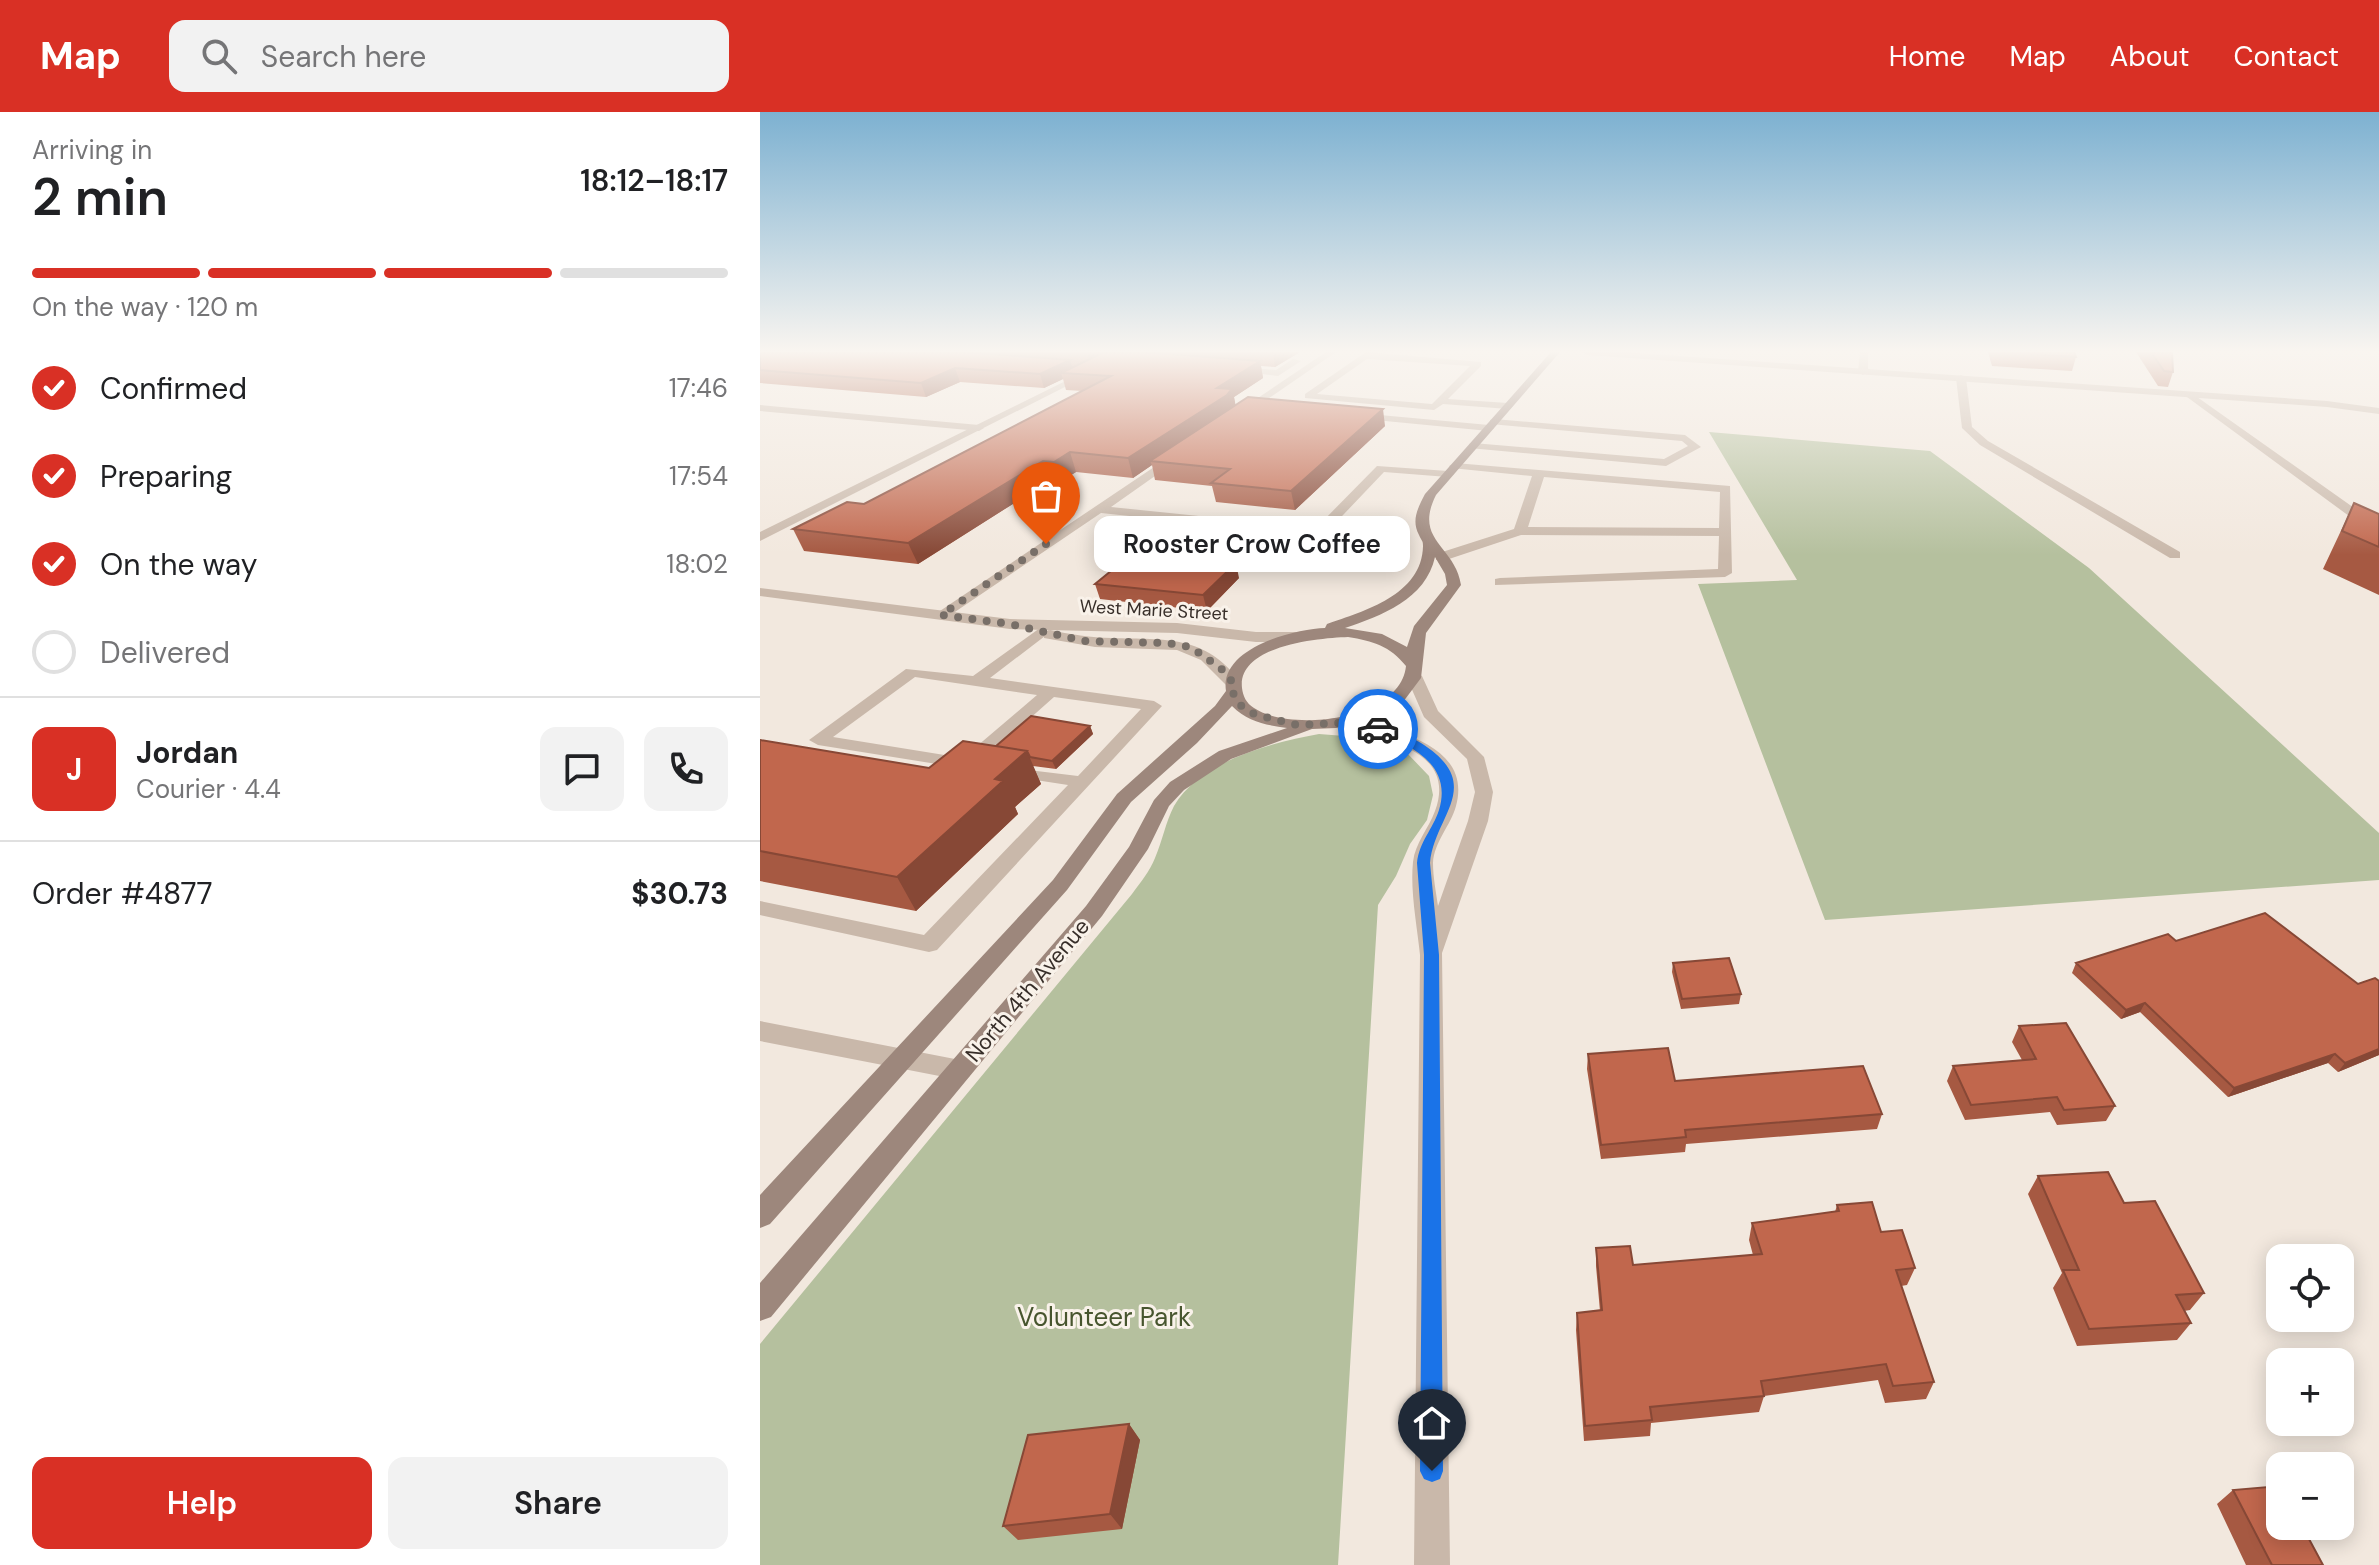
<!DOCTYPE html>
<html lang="en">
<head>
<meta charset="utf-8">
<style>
  :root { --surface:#fff; --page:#f2f2f2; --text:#202124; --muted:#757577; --line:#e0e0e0; --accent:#d93025 }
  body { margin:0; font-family:"DM Sans",sans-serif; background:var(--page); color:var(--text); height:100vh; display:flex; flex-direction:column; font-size:30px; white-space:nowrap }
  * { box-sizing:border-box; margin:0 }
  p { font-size:26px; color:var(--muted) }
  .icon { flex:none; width:44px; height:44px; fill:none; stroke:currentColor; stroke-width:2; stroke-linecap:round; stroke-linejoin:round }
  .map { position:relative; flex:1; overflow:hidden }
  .panel { display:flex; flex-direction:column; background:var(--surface); width:760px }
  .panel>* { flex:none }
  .tools { position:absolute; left:1506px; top:1132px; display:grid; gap:16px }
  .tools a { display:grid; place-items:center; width:88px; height:88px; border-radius:16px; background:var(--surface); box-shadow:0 4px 20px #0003; font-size:40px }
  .pin { position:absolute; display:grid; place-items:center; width:68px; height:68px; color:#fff; margin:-82px -34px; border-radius:50% 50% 50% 0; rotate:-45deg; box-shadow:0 0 8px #0007 }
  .pin .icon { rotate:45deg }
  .courier { position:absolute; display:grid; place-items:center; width:80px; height:80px; margin:-40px; border:6px solid #1a73e8; border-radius:50%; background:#fff; color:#222; box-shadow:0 2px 10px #0007 }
  .bubble { position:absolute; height:56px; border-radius:16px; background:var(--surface); box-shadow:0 4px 20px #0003; font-size:26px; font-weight:600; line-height:56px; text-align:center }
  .overview em { font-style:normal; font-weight:600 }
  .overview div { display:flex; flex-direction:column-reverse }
  .overview { display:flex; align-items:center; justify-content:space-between; height:136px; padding:0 32px }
  h1 { font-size:52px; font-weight:600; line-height:60px }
  .bar { display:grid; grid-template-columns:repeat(4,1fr); gap:12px 8px; align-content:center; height:96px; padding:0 32px }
  .bar i { height:10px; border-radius:6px; background:var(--line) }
  .bar .current { background:var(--accent) }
  .bar p { grid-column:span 4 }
  .line { display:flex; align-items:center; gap:20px; padding:0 32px; border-top:2px solid var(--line) }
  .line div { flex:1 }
  .round { display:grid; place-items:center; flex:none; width:84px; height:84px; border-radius:16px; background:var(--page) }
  ol { padding:0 32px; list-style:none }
  li { display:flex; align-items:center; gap:24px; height:88px }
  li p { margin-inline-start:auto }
  li .icon { padding:8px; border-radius:50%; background:var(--accent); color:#fff; stroke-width:4 }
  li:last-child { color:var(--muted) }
  li i { width:44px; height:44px; border:4px solid var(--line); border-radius:50% }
  .primary-button { display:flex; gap:16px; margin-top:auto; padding:16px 32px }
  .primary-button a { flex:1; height:92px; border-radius:16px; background:var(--accent); color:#fff; font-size:32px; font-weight:600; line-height:92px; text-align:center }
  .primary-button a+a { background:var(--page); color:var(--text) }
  header { display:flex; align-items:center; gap:48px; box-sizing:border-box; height:112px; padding:0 40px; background:var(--accent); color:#fff }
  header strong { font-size:38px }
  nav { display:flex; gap:44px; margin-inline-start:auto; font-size:28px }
  .search { width:560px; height:72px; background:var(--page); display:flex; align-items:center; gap:20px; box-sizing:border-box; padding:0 28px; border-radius:16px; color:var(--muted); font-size:30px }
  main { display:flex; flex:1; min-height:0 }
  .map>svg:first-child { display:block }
  .green { fill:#b5c09e }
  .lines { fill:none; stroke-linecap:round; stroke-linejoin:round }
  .service { fill:#c9b8aa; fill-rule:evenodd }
  .minor { fill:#c9b8aa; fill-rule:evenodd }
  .tertiary { fill:#c9b8aa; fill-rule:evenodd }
  .secondary { fill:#9d877c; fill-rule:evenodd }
  .wall { fill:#a65942 }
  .shaded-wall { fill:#874836 }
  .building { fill:#c1674d; stroke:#874836; stroke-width:2 }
  .route { fill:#1a73e8 }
  .done { stroke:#786f68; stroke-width:8; stroke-dasharray:0 14.4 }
  .labels { text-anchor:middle; stroke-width:6; stroke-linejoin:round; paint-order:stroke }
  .far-street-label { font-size:18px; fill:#372e29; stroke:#f9f2ea }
  .street-label { font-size:22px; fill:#372e29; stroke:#f9f2ea }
  .near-park-label { font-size:26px; fill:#47552e; stroke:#f9f2ea }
</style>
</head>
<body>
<header>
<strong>Map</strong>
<div class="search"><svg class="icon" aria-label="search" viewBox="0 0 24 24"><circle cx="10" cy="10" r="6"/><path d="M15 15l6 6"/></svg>Search here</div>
<nav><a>Home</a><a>Map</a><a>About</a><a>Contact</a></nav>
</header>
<main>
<section class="panel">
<div class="overview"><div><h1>2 min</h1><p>Arriving in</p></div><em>18:12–18:17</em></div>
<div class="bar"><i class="current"></i><i class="current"></i><i class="current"></i><i></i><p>On the way · 120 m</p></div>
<ol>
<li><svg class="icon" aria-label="check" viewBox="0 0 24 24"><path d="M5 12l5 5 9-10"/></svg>Confirmed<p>17:46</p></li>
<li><svg class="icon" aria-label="check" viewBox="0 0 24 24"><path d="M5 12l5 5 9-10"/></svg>Preparing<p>17:54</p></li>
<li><svg class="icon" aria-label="check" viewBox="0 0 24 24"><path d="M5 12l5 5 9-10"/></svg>On the way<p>18:02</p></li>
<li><i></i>Delivered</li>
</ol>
<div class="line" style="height:144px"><b class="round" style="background:var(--accent);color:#fff">J</b><div><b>Jordan</b><p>Courier · 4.4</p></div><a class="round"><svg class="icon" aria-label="chat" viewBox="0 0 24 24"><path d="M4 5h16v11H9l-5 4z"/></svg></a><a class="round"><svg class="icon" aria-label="phone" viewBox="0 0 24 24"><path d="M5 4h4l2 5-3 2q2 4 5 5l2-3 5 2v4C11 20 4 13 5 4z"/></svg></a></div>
<div class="line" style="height:104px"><div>Order #4877</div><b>$30.73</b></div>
<div class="primary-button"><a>Help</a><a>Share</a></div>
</section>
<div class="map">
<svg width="1619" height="1453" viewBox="0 0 1619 1453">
  <rect width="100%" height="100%" fill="#f2e8de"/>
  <path class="green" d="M 949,320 L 1170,339 L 1329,456 L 1619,721 L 1619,768 L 1065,808 L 938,472 L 1037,468 Z
    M 559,622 L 610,626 L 625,630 L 646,640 L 669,664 L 673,683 L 667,708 L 650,732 L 636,764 L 618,793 L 578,1453 L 0,1453 L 0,1232 L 372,782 C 380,771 390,759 395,746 C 402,730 406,709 414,694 C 441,648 511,631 559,622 Z"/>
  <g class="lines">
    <path class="service" d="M 566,240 L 576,240 L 483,304 L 474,302 Z
      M 606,240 L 721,250 L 721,254 L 688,287 L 748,291 L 753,294 L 748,297 L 683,292 L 674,298 L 545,286 L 545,282 ZM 607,247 L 710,254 L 672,292 L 557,282 Z
      M 533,247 L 541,249 L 518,264 L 471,258 L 476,255 L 516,258 Z
      M 1201,263 L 1206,266 L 1212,315 L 1228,329 L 1420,440 L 1420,446 L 1410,446 L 1220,333 L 1202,316 L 1196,266 Z
      M 1430,280 L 1597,398 L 1619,404 L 1619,412 L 1589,404 L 1427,285 Z
      M 598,301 L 729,313 L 734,316 L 729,319 L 594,306 L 593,304 Z
      M 734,307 L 925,323 L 941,335 L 906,354 L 709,336 L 709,332 L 713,331 L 904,347 L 928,334 L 922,329 L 730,312 L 730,308 Z
      M 412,343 L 422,345 L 351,395 L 556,416 L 617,354 L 688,359 L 694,362 L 688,365 L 624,360 L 564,423 L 559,424 L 341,401 L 186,506 L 181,507 L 174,503 Z
      M 695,351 L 970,374 L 972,461 L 965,465 L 735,473 L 735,467 L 740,466 L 958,457 L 959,424 L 761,423 L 686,448 L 676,448 L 676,442 L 754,417 L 772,364 L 691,356 L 689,354 ZM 784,365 L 960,380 L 959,416 L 768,415 Z
      M 280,516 L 285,518 L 285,524 L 230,566 L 394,589 L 402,594 L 177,838 L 169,840 L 0,803 L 0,789 L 164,823 L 308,673 L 244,663 L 242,659 L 244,655 L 318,664 L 381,597 L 294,585 L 214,656 L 208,657 L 58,633 L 49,628 L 146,557 L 213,564 ZM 155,565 L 277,583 L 203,646 L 73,625 Z
      M 0,909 L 200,948 L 209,951 L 213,958 L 209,965 L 200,968 L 0,929 Z"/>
    <path class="minor" d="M 1100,240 L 1108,240 L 1108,260 L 1103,263 L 1098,260 Z
      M 0,293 L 219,313 L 224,316 L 219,319 L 0,299 Z
      M 0,476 L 250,507 L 417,511 L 496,520 L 536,520 L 544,525 L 536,530 L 496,530 L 417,521 L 250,517 L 0,484 Z
      M 289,518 C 310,522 331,526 352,526 C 406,528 445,522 481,571 L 479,574 L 467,574 L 441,548 L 417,538 L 335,535 L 284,526 L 284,520 Z"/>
    <path class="tertiary" d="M 364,240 L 374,240 L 0,429 L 0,420 Z
      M 823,240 L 862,240 L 1567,289 L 1619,296 L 1619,302 L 1567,295 L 827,243 Z
      M 654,559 L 662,564 L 678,599 L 724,645 L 733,680 L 728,709 L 682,841 L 690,1453 L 654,1453 L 660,843 C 657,813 650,779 653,750 C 655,731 669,716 675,699 C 699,634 614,625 572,615 L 569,611 L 578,606 C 621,615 714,628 696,694 C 691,713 674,730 673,751 C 673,765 676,780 678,794 L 708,709 L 715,680 L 707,647 L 664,605 L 646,564 Z"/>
    <path class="secondary" d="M 791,240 L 800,240 L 676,383 C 653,429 695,433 701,473 L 666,521 L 661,566 L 643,590 L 616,607 L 576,616 L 552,617 L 471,647 L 424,678 L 409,694 L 388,737 L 342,804 L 11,1205 L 0,1209 L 0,1171 L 326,794 L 369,735 L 394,688 L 410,670 L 459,639 L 527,616 C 506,613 488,610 472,594 L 437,631 L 371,690 L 307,778 L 10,1112 L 0,1116 L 0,1083 L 293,768 L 357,682 L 455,594 L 466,579 C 459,536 534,517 565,516 L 567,512 C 604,499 662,483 663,434 C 663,428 662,430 659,423 C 651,408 658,396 665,382 ZM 675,445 L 685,462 L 687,473 L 654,514 L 647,535 L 622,522 L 585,516 C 621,504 666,487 675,445 ZM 588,525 C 613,529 630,534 646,554 C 641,608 531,621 494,596 C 486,591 483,584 482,576 C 477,533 560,526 588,525 Z"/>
  </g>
  <path class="wall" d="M 0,240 L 540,240 L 515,255 L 501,254 L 503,266 L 474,285 L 475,294 L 625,314 L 535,398 L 456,390 L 452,374 L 395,368 L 392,353 L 373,366 L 316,360 L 300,370 L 289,369 L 158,452 L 44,439 L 33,417 L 104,392 L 323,279 L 306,278 L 303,267 L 284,276 L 200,270 L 166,285 L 0,271 Z
    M 1228,240 L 1314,240 L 1316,245 L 1312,259 L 1232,254 Z
    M 1376,240 L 1412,240 L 1413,260 L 1408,275 L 1398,274 Z
    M 1594,391 L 1619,402 L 1619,483 L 1563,457 Z
    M 479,466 L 447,499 L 340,487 L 335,472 Z
    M 330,614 L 333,622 L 296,657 L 273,654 L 281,672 L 255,695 L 258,702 L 156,799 L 0,769 L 0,628 L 169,656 Z
    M 1416,829 L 1619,943 L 1578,960 L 1568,951 L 1468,985 L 1380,900 L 1361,907 L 1312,861 L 1316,851 Z
    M 913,851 L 981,882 L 979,892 L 921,897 L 912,860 Z
    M 1259,914 L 1355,994 L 1346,1009 L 1297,1013 L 1290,1000 L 1205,1008 L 1187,969 L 1193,954 L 1262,948 L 1252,930 Z
    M 828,942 L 915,969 L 1122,1002 L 1117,1017 L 926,1032 L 925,1040 L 841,1047 L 827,957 Z
    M 1278,1064 L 1364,1091 L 1444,1181 L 1430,1198 L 1424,1199 L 1431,1211 L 1417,1228 L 1317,1234 L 1293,1176 L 1302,1161 L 1268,1082 Z
    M 1077,1093 L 1121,1120 L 1155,1156 L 1147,1173 L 1141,1174 L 1174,1270 L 1166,1287 L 1125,1291 L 1118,1268 L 1004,1284 L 999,1300 L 891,1311 L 890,1324 L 824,1329 L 816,1218 L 817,1201 L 840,1199 L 836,1154 L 836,1136 L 873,1153 L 993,1143 L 989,1128 L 992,1111 L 1075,1100 Z
    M 369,1312 L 380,1328 L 362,1417 L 258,1428 L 243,1414 Z
    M 1473,1378 L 1563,1453 L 1486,1453 L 1457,1392 Z"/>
  <path class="shaded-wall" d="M 327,240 L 358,240 L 331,253 Z
    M 516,240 L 540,240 L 515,255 L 513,241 Z
    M 310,248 L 314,261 L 301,261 L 303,267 L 284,276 L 280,262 Z
    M 500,249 L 503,266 L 474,285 L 476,295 L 390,349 L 392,353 L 373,366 L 368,346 L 457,276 Z
    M 195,256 L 200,270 L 166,285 L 161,271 Z
    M 623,297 L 625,314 L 535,398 L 531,379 Z
    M 310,340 L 316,360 L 300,370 L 294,350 Z
    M 283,349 L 289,369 L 158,452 L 148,431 Z
    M 476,451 L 479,466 L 447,499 L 443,483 Z
    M 330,614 L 333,622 L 296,657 L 292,649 Z
    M 267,639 L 281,672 L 255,695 L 258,702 L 156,799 L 137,765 L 235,667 Z
    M 1385,891 L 1380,900 L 1361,907 L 1366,898 Z
    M 1619,937 L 1619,943 L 1578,960 L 1585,951 Z
    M 1575,942 L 1568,951 L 1468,985 L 1474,976 Z
    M 369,1312 L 380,1328 L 362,1417 L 350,1402 Z"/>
  <path class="building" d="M 0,240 L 206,240 L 310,248 L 280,262 L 195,256 L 161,271 L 0,258 Z
    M 344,240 L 385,240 L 500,249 L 457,276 L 472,277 L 467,283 L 368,346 L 310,340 L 294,350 L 283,349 L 148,431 L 33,417 L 87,390 L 104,392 L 351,264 L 301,261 Z
    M 490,240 L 516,240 L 513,241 Z
    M 1241,240 L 1314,240 L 1316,245 Z
    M 1391,240 L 1412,240 L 1413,260 L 1404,259 Z
    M 488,285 L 623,297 L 531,379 L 451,371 L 470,357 L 390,349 Z
    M 1594,391 L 1619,402 L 1619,435 L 1582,419 Z
    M 373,441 L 476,451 L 443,483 L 335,472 Z
    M 271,604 L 330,614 L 292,649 L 270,645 L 267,639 L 236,634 Z
    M 0,628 L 169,656 L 203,629 L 267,639 L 235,667 L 243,669 L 137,765 L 0,739 Z
    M 1505,801 L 1598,872 L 1615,866 L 1619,869 L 1619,937 L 1585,951 L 1575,942 L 1474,976 L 1385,891 L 1366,898 L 1316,851 L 1408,822 L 1416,829 Z
    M 969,846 L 981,882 L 922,887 L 913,851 Z
    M 1306,911 L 1355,994 L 1304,998 L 1297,985 L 1211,993 L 1193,954 L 1276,947 L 1259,914 Z
    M 908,936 L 915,969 L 1103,954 L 1122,1002 L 925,1018 L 926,1025 L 841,1033 L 828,942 Z
    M 1348,1060 L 1364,1091 L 1395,1089 L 1444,1181 L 1416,1183 L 1431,1211 L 1329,1217 L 1303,1158 L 1319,1158 L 1278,1064 Z
    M 1112,1090 L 1121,1120 L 1142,1118 L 1155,1156 L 1136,1158 L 1174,1270 L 1133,1274 L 1126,1252 L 1001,1269 L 1004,1284 L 890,1295 L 892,1308 L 825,1314 L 817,1201 L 842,1198 L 836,1136 L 870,1134 L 873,1153 L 1002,1142 L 992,1111 L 1079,1099 L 1077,1093 Z
    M 369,1312 L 350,1402 L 243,1414 L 268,1323 Z
    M 1520,1374 L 1520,1414 L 1542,1414 L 1563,1453 L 1512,1453 L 1473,1378 Z"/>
  <linearGradient id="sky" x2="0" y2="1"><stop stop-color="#7db1d1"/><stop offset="0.54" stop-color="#f9f5f0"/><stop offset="1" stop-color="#f9f5f0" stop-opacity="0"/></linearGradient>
  <rect width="1619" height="443" fill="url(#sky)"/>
  <path class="route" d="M 614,615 C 629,614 648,623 661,631 C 727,673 674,703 670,751 L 679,843 L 683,1359 L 680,1367 L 672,1370 L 664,1367 L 660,1359 L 664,843 L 657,751 C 659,730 673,717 679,698 C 693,652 650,632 614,620 Z"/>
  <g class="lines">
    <path class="done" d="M 286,432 L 181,503 L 250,512 L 324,529 L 407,531 L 431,535 L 464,559 L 473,571 L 473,581 L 480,593 L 494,602 L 537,613 L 578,611 L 618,617"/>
  </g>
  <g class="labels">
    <g class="far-street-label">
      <text transform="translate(394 498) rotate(3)" y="6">West Marie Street</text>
    </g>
    <g class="street-label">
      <text transform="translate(267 878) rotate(-50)" y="8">North 4th Avenue</text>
    </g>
    <g class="near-park-label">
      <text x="344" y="1214">Volunteer Park</text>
    </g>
  </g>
</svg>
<div class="tools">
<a><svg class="icon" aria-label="locate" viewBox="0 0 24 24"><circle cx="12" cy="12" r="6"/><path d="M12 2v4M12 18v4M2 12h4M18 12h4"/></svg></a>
<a>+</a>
<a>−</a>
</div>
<div class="pin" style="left:286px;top:432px;background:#ea580c"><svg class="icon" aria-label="bag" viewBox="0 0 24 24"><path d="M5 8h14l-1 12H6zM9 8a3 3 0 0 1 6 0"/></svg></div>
<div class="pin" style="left:672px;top:1359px;background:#1f2937"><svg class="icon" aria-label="home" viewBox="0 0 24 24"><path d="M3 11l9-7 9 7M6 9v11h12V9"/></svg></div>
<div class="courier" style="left:618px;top:617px"><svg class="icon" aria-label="car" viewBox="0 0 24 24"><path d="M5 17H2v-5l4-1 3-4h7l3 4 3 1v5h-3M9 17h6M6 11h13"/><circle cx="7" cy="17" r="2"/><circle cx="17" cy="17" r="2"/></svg></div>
<div class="bubble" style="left:334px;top:404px;width:316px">Rooster Crow Coffee</div>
</div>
</main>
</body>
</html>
